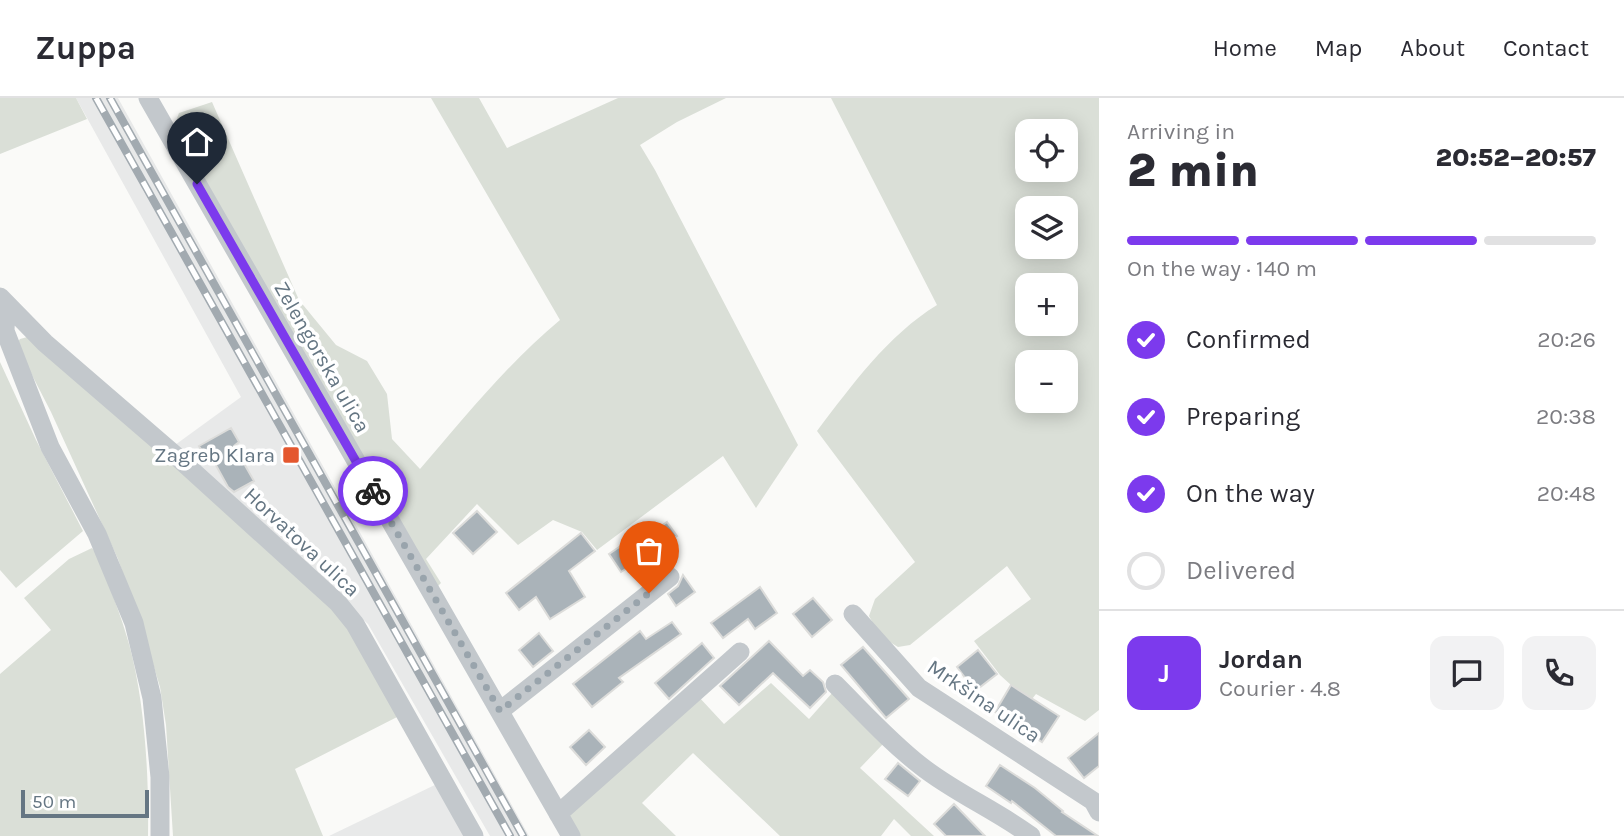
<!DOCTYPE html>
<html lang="en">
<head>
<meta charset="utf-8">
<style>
  :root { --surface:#fff; --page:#f2f2f3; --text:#2b2b33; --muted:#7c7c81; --line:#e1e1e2; --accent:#7c3aed }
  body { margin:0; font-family:Karla,sans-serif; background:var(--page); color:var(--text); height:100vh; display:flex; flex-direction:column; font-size:26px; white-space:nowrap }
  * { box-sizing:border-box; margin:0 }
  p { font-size:23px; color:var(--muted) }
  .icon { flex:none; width:38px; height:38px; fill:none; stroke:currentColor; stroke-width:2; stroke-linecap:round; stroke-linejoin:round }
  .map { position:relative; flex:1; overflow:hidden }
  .sheet { display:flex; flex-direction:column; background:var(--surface); width:525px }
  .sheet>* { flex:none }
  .fabs { position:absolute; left:1015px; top:21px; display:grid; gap:14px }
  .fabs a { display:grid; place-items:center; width:63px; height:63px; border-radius:14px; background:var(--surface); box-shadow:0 4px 18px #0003; font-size:35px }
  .scale { position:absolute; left:21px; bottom:18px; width:128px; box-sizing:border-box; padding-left:7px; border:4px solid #657683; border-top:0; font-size:19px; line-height:24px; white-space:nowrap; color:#657683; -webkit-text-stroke:5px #fff; paint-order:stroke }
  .pin { position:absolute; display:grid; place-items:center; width:60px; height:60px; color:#fff; margin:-72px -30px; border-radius:50% 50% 50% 0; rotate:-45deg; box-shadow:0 0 7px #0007 }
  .pin .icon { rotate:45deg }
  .courier { position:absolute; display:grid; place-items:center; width:70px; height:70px; margin:-35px; border:5px solid #7c3aed; border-radius:50%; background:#fff; color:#222; box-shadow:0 2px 9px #0007 }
  .summary em { font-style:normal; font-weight:800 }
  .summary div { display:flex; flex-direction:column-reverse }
  .summary { display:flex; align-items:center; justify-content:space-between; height:119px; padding:0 28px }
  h1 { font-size:46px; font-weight:800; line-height:52px }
  .bar { display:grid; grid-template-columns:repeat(4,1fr); gap:10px 7px; align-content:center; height:84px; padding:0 28px }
  .bar i { height:9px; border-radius:5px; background:var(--line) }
  .bar .on { background:var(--accent) }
  .bar p { grid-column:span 4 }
  .line { display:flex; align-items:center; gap:18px; padding:0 28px; border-top:2px solid var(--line) }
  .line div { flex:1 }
  .round { display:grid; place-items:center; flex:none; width:74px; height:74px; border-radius:14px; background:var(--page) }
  ol { padding:0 28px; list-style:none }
  li { display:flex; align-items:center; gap:21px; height:77px }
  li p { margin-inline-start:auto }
  li .icon { padding:7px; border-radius:50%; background:var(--accent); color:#fff; stroke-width:4 }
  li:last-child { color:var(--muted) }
  li i { width:38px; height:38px; border:4px solid var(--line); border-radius:50% }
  header { display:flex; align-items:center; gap:42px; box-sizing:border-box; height:98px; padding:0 35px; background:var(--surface); border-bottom:2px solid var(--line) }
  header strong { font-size:33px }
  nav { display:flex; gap:38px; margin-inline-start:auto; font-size:24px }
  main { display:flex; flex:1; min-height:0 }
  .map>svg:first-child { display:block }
  .built { fill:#e8e9e9 }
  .green { fill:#dadfd7; fill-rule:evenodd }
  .building { fill:#aab3b9; stroke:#dcdcda; stroke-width:2 }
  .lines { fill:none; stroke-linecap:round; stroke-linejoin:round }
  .minor { stroke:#c3c8cc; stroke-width:19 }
  .rail-casing { stroke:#a2aab0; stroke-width:8 }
  .rail { stroke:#fff; stroke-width:5; stroke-dasharray:16; stroke-linecap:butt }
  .done { stroke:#99a4ac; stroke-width:7; stroke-dasharray:0 12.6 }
  .route { stroke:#7c3aed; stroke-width:9 }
  .poi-dot { fill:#e4572e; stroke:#fff; stroke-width:2.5 }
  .labels { text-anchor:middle; stroke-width:7; stroke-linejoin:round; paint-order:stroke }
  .street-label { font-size:21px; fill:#657683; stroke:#fff }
  .poi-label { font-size:21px; fill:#657683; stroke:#fff; text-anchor:end }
</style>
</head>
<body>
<header>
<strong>Zuppa</strong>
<nav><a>Home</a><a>Map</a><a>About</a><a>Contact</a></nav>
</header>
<main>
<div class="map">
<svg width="1099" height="738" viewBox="0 0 1099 738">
  <rect width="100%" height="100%" fill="#fafaf8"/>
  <path class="built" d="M 76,0 L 118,0 L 529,738 L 490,738 L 368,526 L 228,399 L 175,347 L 241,299 Z
    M 441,684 L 471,738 L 329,738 Z"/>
  <path class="green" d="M 0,0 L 76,0 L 87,21 L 0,56 Z
    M 431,0 L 479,0 L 507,50 L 618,0 L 726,0 L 677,24 L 640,47 L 655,72 L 798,347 L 756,410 L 723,358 L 597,452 L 582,434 L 553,422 L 518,447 L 477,406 L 426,461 L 441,485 L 437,489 L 174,28 L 179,15 L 212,4 L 299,202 L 336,247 L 367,263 L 387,296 L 392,341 L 420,371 C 463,321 509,264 560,222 Z
    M 831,0 L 1099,0 L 1099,612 L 1085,623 L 1036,596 L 1032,601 L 1011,587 L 1000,577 L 974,543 L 1031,501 L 1007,468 L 910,547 L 898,549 L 880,538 L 869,518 L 875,501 L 915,464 L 817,333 C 852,287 888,237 937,207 ZM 1027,33 L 1066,33 L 1066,72 L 1027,72 ZM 1027,110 L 1066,110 L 1066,149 L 1027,149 ZM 1027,187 L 1066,187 L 1066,226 L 1027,226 ZM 1027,264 L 1066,264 L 1066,303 L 1027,303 Z
    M 31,238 L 345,523 L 401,617 L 295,671 L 323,738 L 173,738 L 166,627 L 160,589 L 147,546 L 118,461 L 51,314 L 16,246 L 20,241 Z
    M 0,264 L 36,342 L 83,433 L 16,490 L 0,472 Z
    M 92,450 L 99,459 C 109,488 121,517 129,546 C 145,604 149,678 148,738 L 0,738 L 0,576 L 51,532 L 24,500 L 69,461 Z
    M 771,585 L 809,621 L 833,594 L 884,645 L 860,670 L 934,738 L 911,738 L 894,721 L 881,738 L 780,738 L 693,655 L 642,705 L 676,738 L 575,738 L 568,720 L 572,711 L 698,598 L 724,626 Z"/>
  <path class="building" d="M 231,330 L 239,344 L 234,348 L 254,383 L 234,394 L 228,389 L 212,360 L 208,363 L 199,348 Z
    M 477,413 L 497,434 L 473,456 L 453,435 Z
    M 667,424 L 677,438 L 621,474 L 609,456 L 631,441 L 635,447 Z
    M 581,435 L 595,453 L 569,473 L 585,499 L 550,521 L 536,499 L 519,512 L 506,495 Z
    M 683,477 L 695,494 L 676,508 L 668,496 L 678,488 Z
    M 760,489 L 777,515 L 755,531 L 748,521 L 723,540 L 711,525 Z
    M 813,500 L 832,522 L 812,539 L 793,516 Z
    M 672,524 L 681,536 L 619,580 L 623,584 L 592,609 L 573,586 L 640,533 L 646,541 Z
    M 539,535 L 553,553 L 533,569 L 519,552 Z
    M 769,543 L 803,578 L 810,572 L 823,584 L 826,594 L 810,610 L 773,575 L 739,607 L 720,588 Z
    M 702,545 L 714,560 L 669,601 L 655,585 Z
    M 863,549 L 909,601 L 886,620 L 841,567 Z
    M 978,552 L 997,576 L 975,593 L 957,569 Z
    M 1011,587 L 1059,618 L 1042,644 L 995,614 Z
    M 589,632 L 605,649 L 586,667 L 570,649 Z
    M 1099,635 L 1099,668 L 1084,680 L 1068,660 Z
    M 898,665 L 920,683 L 908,698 L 885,681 Z
    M 1000,667 L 1035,690 L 1063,713 L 1062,714 L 1098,738 L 1056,738 L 1012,703 L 1011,705 L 986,688 Z
    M 954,706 L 985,738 L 946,738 L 934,726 Z"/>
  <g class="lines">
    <path class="minor" d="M 148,0 L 571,738
      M 0,199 L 45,245 L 176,358 L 338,505 L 355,526 L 474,738
      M 6,205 L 5,233 L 50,349 L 97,436 L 134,525 L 152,600 L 160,679 L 160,738
      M 853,516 L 919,590 L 1093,703 L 1099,714
      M 835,586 C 863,614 890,644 921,668 C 955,695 996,712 1031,738
      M 500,613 L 670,479
      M 558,716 L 740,554"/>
    <defs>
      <path id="rail" d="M 96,0 L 510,738
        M 110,0 L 523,738"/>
    </defs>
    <use href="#rail" class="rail-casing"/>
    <use href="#rail" class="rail"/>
  </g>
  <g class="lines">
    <path class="done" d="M 373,393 L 500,613 L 649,495"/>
    <path class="route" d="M 197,86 L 373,393"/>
  </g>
  <rect class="poi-dot" x="282" y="348" width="18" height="18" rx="3.5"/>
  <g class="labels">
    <g class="street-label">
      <text transform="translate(322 259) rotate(60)" y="7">Zelengorska ulica</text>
      <text transform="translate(302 444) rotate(43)" y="7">Horvatova ulica</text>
      <text transform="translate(984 603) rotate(34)" y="7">Mrkšina ulica</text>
    </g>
    <g class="poi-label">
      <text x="275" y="364">Zagreb Klara</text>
    </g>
  </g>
</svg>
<div class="fabs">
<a><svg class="icon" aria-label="locate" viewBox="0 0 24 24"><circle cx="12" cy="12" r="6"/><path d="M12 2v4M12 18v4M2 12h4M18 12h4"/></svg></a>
<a><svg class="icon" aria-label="layers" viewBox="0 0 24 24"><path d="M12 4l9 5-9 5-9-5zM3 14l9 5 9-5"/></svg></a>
<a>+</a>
<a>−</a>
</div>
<div class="scale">50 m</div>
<div class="pin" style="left:649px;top:495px;background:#ea580c"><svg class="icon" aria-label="bag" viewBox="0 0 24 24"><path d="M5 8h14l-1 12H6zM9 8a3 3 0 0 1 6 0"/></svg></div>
<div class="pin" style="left:197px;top:86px;background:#1f2937"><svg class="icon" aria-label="home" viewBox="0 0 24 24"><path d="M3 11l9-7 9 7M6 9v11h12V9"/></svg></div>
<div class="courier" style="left:373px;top:393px"><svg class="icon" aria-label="bike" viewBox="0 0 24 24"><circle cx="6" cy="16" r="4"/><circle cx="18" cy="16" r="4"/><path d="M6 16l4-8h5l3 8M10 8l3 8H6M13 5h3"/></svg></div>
</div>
<section class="sheet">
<div class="summary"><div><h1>2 min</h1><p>Arriving in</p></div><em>20:52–20:57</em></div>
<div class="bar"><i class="on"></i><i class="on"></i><i class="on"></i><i></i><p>On the way · 140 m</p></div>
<ol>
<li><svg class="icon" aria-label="check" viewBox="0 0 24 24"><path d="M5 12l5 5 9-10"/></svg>Confirmed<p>20:26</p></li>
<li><svg class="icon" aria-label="check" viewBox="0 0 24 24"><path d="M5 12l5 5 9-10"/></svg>Preparing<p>20:38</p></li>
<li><svg class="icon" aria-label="check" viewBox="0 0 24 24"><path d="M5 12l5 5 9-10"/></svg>On the way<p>20:48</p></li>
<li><i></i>Delivered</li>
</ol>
<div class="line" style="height:126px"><b class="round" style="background:var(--accent);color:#fff">J</b><div><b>Jordan</b><p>Courier · 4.8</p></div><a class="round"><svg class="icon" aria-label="chat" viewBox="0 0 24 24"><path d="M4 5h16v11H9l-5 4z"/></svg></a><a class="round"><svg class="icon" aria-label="phone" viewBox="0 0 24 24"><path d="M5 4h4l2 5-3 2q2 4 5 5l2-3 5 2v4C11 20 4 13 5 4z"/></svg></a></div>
</section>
</main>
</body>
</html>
